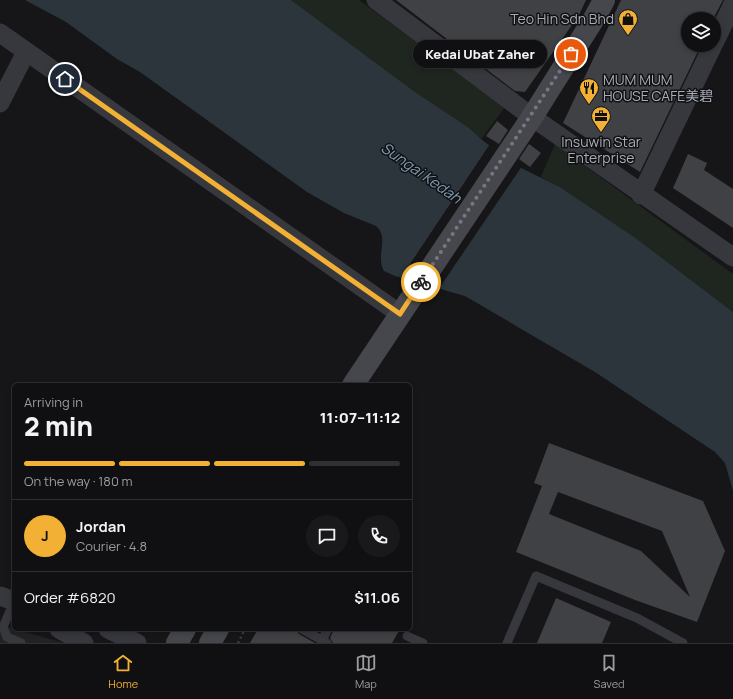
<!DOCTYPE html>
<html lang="en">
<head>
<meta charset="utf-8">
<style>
  :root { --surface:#101012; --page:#19191b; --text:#f1f3f6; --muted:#9c9d9f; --line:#303032; --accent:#f2b134 }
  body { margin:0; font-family:Manrope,"Noto Sans SC",sans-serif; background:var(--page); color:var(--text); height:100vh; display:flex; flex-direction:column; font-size:15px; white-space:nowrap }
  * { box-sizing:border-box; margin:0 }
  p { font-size:13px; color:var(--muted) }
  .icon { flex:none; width:22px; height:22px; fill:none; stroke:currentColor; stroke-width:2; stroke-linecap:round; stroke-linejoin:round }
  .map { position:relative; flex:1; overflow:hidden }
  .panel { position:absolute; left:12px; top:383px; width:400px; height:248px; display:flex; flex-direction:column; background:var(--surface); border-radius:6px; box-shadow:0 2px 6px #0003,0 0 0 1px var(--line) }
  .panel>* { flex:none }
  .controls { position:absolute; left:681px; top:12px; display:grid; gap:8px }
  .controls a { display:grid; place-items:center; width:40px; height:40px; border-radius:50%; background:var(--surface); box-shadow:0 2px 6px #0003,0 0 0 1px var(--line); font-size:20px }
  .pin { position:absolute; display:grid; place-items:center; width:34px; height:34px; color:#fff; margin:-17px; border:2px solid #fff; border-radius:50%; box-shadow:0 1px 4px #0007 }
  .courier { position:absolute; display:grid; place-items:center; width:40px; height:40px; margin:-20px; border:3px solid #f2b134; border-radius:50%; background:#fff; color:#222; box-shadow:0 1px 5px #0007 }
  .bubble { position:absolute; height:28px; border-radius:14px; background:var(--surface); box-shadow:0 2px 6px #0003,0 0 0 1px var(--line); font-size:13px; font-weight:800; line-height:28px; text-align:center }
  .summary em { font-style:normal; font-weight:800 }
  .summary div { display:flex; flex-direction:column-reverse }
  .summary { display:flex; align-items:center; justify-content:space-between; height:68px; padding:0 12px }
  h1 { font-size:26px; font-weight:800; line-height:30px }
  .bar { display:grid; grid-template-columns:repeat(4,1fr); gap:6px 4px; align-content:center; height:48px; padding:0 12px }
  .bar i { height:5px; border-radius:3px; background:var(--line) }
  .bar .on { background:var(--accent) }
  .bar p { grid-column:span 4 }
  .line { display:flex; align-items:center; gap:10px; padding:0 12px; border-top:1px solid var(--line) }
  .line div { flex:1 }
  .round { display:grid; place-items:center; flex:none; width:42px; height:42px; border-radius:21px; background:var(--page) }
  .tabs { display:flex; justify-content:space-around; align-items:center; height:56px; border-top:1px solid var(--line); background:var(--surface); font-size:11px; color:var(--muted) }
  .tabs a { display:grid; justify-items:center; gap:2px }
  .tabs .on { color:var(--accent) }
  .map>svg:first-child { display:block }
  .built { fill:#222225 }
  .green { fill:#1e261f }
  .water { fill:#2c353c }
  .pier { fill:#161618 }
  .building { fill:#404145; fill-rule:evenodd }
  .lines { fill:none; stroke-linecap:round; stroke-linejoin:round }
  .path { stroke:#3d3f44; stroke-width:2.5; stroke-dasharray:2 3; stroke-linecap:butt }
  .service { stroke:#37383d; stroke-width:9 }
  .minor { stroke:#37383d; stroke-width:19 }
  .secondary { stroke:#45474d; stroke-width:22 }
  .done { stroke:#757880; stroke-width:4; stroke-dasharray:0 7.2 }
  .route { stroke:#f2b134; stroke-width:5 }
  .labels { text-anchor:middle; stroke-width:3; stroke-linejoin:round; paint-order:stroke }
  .poi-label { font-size:14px; fill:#a8adb8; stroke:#111113; text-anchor:end }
  .water-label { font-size:15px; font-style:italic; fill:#7f9bb3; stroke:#111113 }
</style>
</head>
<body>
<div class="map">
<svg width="733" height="643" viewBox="0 0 733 643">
  <rect width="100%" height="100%" fill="#161618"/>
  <path class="built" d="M 0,624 L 14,629 L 64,643 L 0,643 Z"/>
  <path class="green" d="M 291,0 L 359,0 L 505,107 L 481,139 L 468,127 L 415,92 Z
    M 555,144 L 733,274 L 733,312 L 637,239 L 560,187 L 541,177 Z"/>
  <path class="water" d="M 25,0 L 291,0 L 415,92 L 468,127 L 481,139 L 513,164 L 560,187 L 637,239 L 733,312 L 733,491 L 725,463 L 715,452 L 595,372 L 465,296 L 395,276 L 384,271 C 375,255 390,238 376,226 L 344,213 L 307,192 L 140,72 L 117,59 L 66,22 Z"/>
  <path class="pier" d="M 490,144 L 522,166 L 438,290 L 400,279 Z"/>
  <path class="building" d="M 396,0 L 586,0 L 579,15 L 525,92 L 515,91 Z
    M 621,0 L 723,0 L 713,19 L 688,19 L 688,45 L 701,45 L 640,172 L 563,123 Z
    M 497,121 L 508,130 L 499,144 L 486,136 Z
    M 529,144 L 541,153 L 530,167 L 519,159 Z
    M 688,154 L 707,163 L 704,170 L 733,189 L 733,228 L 673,188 Z
    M 549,443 L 703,501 L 725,551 L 697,622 L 635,600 L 516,552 L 542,486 L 534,483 ZM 558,492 L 662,531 L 690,597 L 641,551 L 549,514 Z
    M 556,598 L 611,622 L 602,643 L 537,643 Z
    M 258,629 L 296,629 L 299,634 L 315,643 L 250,643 Z
    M 334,629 L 400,629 L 392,643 L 333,643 L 330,638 Z"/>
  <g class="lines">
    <path class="path" d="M 238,643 L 245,629"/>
    <path class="service" d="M 14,602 L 3,627 L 7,637 L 21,643
      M 302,629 L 327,643
      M 407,636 L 423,643
      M 322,640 L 328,629
      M 507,643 L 536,576 L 637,618 L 683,643"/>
    <path class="minor" d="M 376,0 L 532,117 L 733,257
      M 0,33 L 400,314
      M 714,43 L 733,4
      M 0,103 L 26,52
      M 641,195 L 713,45
      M 0,596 L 14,601
      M 59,629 L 84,643
      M 108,629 L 137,643"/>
    <path class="secondary" d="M 353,385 L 532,117 L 595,17 L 604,0
      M 177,643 L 185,629
      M 210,643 L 218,629"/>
  </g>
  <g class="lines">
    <path class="done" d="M 421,282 L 571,54"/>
    <path class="route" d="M 65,79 L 400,314 L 421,282"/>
  </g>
  <defs>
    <symbol id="shop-pin" viewBox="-11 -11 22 30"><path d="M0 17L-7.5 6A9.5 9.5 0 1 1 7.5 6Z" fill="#f2b134" stroke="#111113"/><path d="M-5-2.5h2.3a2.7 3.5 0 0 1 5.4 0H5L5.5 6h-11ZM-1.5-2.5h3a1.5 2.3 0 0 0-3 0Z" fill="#111"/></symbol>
    <symbol id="restaurant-pin" viewBox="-11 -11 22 30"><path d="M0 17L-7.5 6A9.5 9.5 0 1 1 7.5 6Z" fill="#f2b134" stroke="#111113"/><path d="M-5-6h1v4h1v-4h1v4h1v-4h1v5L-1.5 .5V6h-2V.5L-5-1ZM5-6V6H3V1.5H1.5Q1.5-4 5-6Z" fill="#111"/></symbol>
    <symbol id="office-pin" viewBox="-11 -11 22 30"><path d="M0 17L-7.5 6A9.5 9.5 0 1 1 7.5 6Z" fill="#f2b134" stroke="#111113"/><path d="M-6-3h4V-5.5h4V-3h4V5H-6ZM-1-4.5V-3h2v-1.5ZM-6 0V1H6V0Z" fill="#111"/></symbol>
  </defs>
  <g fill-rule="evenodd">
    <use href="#shop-pin" x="617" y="8" width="22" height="30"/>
    <use href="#restaurant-pin" x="578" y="77" width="22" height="30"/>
    <use href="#office-pin" x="590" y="105" width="22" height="30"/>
  </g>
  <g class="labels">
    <g class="poi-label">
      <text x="614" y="24">Teo Hin Sdn Bhd</text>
      <text x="603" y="85" text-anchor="start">MUM MUM<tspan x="603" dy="16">HOUSE CAFE美碧</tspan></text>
      <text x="601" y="147" text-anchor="middle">Insuwin Star<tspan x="601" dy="16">Enterprise</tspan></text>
    </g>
    <g class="water-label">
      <text transform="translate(421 173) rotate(35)" y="5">Sungai Kedah</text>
    </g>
  </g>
</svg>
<div class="controls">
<a><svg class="icon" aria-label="layers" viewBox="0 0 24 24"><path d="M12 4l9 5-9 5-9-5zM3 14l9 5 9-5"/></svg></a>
</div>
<div class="pin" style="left:571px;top:54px;background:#ea580c"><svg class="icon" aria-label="bag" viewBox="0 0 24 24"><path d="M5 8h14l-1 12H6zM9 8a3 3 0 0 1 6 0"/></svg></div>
<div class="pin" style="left:65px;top:79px;background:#1f2937"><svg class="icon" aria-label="home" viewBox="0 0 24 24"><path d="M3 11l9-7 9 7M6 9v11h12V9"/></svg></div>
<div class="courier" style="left:421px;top:282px"><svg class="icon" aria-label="bike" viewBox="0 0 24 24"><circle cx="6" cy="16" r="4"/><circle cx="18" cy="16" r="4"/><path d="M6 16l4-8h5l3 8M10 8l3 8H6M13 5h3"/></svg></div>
<div class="bubble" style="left:413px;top:40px;width:134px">Kedai Ubat Zaher</div>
<section class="panel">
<div class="summary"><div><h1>2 min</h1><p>Arriving in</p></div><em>11:07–11:12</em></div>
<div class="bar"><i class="on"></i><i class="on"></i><i class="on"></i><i></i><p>On the way · 180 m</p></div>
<div class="line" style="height:72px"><b class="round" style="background:var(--accent);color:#111">J</b><div><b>Jordan</b><p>Courier · 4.8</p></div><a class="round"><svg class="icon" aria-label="chat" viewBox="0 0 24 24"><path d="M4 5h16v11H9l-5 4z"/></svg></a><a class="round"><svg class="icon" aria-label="phone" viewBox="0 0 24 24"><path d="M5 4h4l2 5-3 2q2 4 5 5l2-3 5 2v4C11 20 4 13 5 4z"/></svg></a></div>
<div class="line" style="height:52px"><div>Order #6820</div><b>$11.06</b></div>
</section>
</div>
<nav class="tabs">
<a class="on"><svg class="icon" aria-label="home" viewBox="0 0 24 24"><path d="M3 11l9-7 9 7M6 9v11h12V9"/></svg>Home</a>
<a><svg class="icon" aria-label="map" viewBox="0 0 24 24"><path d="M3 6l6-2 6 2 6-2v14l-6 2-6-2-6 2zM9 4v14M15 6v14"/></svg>Map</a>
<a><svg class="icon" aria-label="saved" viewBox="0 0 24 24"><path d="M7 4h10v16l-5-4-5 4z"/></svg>Saved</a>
</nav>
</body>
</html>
